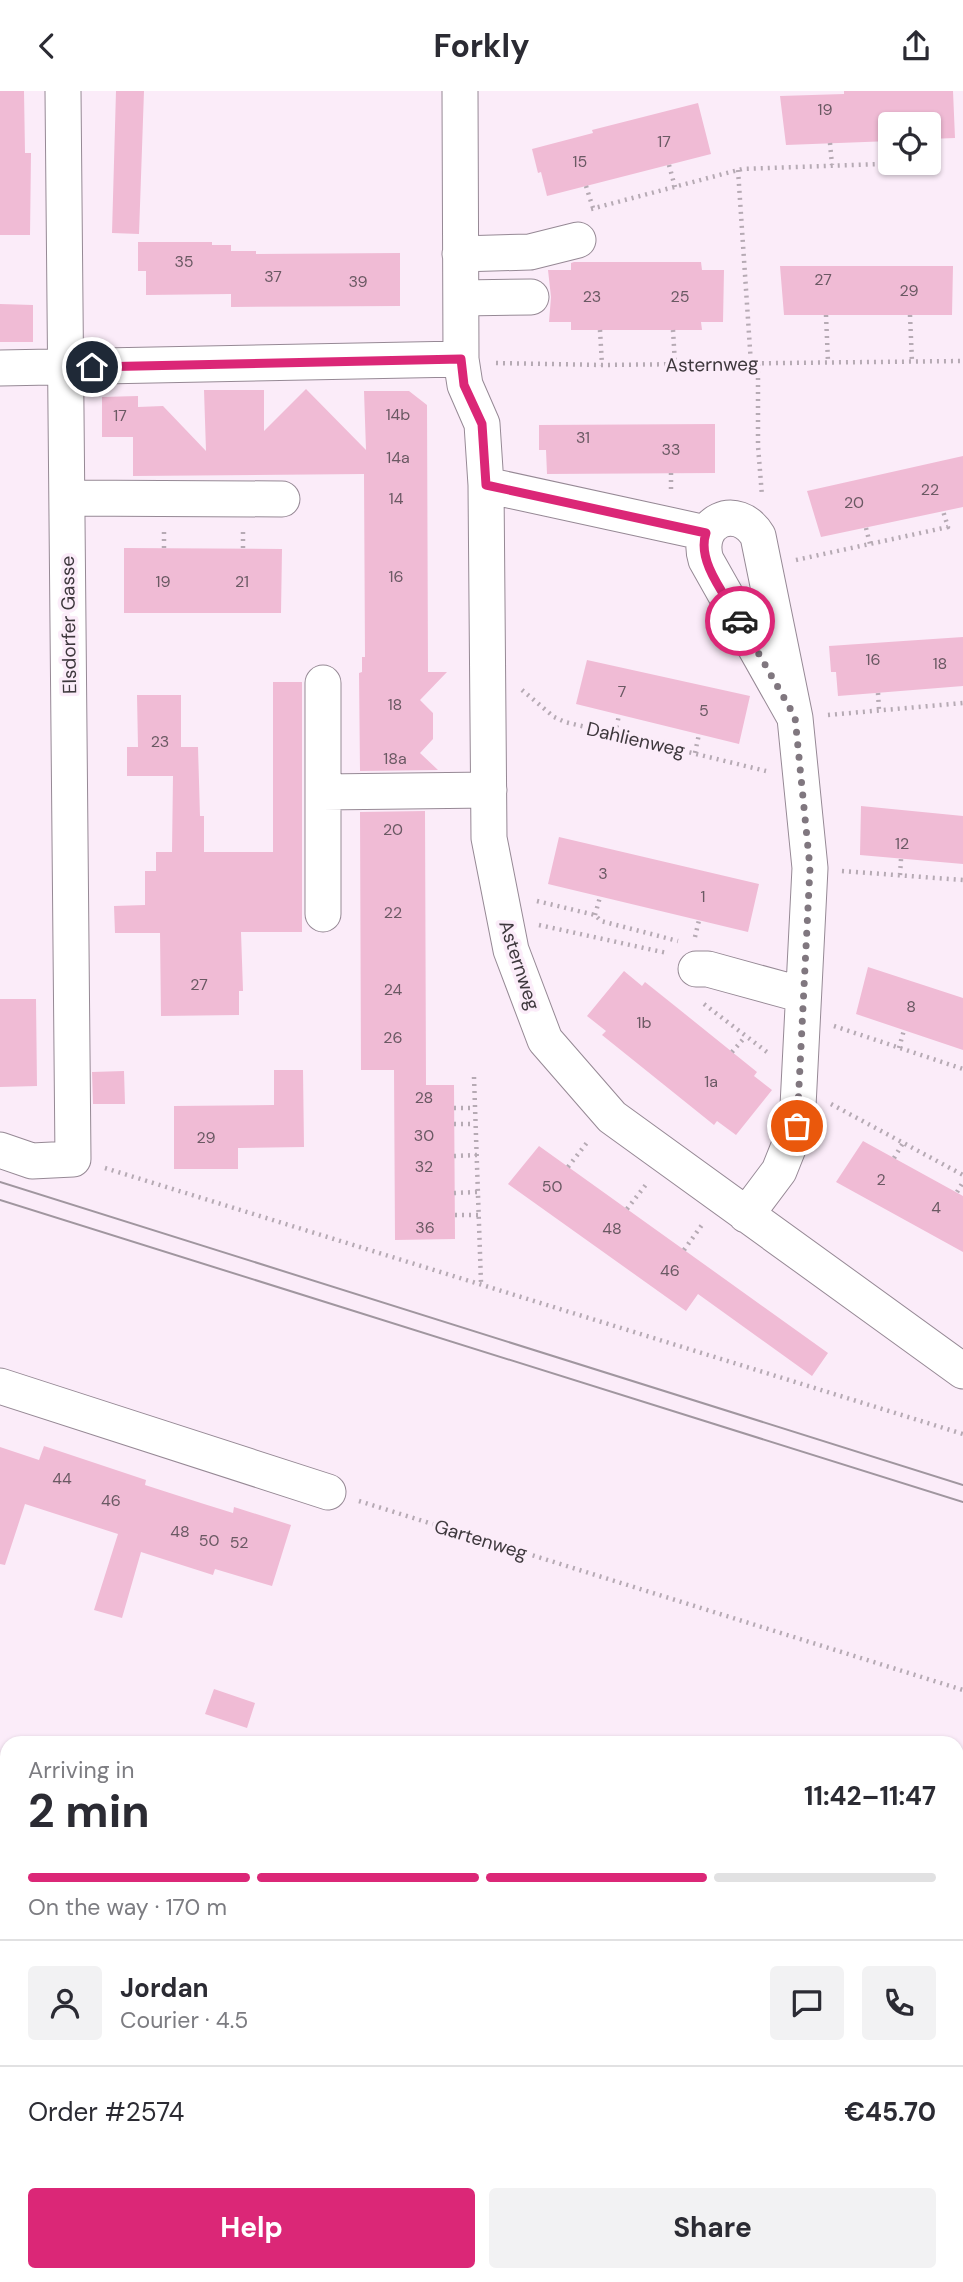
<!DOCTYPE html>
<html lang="en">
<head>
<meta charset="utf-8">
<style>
  :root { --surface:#fff; --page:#f2f2f3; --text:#2b2b33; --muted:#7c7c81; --line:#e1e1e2; --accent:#db2777 }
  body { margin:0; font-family:"DM Sans",sans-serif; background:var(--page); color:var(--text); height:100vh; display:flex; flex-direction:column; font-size:26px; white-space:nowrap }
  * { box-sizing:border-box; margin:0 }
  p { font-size:23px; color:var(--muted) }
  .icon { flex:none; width:38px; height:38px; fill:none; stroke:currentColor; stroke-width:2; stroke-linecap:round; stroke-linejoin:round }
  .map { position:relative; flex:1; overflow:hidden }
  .side { position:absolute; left:0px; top:1645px; width:964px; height:546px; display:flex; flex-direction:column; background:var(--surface); border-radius:21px 21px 0 0; box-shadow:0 2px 5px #0004 }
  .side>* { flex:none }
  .controls { position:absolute; left:878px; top:21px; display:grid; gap:14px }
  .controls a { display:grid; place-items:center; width:63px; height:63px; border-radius:7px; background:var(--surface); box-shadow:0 2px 5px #0004; font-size:35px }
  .pin { position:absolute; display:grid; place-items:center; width:60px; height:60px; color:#fff; margin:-30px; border:4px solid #fff; border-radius:50%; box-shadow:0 2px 7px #0007 }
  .courier { position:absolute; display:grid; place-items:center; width:70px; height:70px; margin:-35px; border:5px solid #db2777; border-radius:50%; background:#fff; color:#222; box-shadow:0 2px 9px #0007 }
  .overview em { font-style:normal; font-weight:700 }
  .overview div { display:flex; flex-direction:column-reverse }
  .overview { display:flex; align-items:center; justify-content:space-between; height:119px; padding:0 28px }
  h1 { font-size:46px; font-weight:700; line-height:52px }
  .bar { display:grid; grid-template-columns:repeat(4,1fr); gap:10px 7px; align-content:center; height:84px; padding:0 28px }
  .bar i { height:9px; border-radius:5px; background:var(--line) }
  .bar .on { background:var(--accent) }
  .bar p { grid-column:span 4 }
  .line { display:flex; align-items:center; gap:18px; padding:0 28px; border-top:2px solid var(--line) }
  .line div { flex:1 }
  .round { display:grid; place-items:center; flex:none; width:74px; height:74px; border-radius:7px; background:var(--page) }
  .cta { display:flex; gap:14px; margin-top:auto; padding:14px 28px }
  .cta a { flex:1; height:80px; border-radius:7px; background:var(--accent); color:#fff; font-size:28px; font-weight:700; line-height:80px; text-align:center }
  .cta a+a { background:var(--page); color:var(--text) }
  header { display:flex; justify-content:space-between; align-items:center; height:91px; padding:0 28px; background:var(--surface); font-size:32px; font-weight:700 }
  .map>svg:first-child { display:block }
  .built { fill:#f3dff1 }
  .building { fill:#f0bbd5 }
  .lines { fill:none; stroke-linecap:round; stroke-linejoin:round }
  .minor-casing { stroke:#968995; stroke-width:37 }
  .path { stroke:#b6aab4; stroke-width:4.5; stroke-dasharray:2 5; stroke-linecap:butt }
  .minor { stroke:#fff; stroke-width:35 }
  .tram { stroke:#a0969f; stroke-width:2 }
  .done { stroke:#80777f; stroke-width:7; stroke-dasharray:0 12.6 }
  .route { stroke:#db2777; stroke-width:9 }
  .labels { text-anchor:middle; stroke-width:7; stroke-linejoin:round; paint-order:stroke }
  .number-label { font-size:16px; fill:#6a5963 }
  .street-label { font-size:19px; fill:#3e383d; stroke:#fbecf9 }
</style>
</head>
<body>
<header><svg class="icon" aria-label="back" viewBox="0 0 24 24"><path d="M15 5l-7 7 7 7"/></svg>Forkly<svg class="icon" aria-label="share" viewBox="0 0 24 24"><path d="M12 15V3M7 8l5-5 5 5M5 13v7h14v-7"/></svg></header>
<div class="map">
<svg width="963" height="2191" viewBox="0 0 963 2191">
  <rect width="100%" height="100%" fill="#fbecf9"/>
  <path class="built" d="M 0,1846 L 7,1848 L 7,2184 L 450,2184 L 448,2191 L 0,2191 Z"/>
  <path class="building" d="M 0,0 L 24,0 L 25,62 L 31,62 L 30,144 L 0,144 Z
    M 116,0 L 144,0 L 139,143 L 112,142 Z
    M 844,0 L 953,0 L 955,47 L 929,48 L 929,33 L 891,33 L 891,50 L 786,54 L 780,5 L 844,3 Z
    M 698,12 L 711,63 L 547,105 L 541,81 L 538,82 L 532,58 L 593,42 L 592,39 Z
    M 138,151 L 212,151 L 212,154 L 231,154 L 231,160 L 256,160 L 256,163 L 400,162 L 400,215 L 231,216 L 231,203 L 146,204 L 146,180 L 138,180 Z
    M 574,171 L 701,171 L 702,179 L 724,179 L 723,231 L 701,231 L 702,239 L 571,239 L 571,231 L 549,231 L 551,206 L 548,179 L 571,179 L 571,172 Z
    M 780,175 L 953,175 L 952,224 L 784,224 Z
    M 0,213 L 33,214 L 33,251 L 0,251 Z
    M 306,298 L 366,359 L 364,300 L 409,300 L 427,314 L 428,581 L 447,581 L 420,609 L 433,622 L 433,648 L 420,662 L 438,679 L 360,680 L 359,582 L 362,581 L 362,566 L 365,566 L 364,383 L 133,385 L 133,346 L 102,346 L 102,306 L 138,305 L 138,316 L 163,315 L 206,360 L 204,299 L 264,299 L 264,340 Z
    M 715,333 L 715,382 L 547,383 L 546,359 L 539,359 L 539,334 Z
    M 963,365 L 963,416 L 821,446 L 807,400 Z
    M 124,457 L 282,458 L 281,522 L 124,522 Z
    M 963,546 L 963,595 L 838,605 L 836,581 L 831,581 L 829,555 Z
    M 587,569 L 750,605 L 739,653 L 576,613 Z
    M 273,591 L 302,591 L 302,841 L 241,841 L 243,900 L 239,900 L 239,924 L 161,925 L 160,842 L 115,842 L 114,815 L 145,814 L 145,780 L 156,780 L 156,761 L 172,761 L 173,685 L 127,685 L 127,656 L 138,656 L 137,604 L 181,604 L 181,656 L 198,656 L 200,725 L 204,725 L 204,761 L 273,761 Z
    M 861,715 L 963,725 L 963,773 L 860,764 Z
    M 425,720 L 426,994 L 454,994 L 455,1148 L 395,1149 L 394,979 L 361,979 L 360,721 Z
    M 559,746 L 759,793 L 748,841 L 548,793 Z
    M 868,876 L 963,907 L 963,959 L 856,923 Z
    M 624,880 L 642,895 L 645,891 L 680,919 L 757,981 L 754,985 L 772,999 L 736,1044 L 717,1030 L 714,1034 L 602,944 L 606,940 L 587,925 Z
    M 0,908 L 36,908 L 37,995 L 0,996 Z
    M 274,979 L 303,979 L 304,1056 L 238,1057 L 238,1078 L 174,1078 L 174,1015 L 274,1014 Z
    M 124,980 L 125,1013 L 93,1013 L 92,981 Z
    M 863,1050 L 963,1105 L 963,1161 L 836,1091 Z
    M 539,1055 L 828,1262 L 812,1285 L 698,1203 L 686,1220 L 508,1093 Z
    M 44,1355 L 146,1389 L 145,1394 L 204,1413 L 233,1422 L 234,1416 L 291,1434 L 272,1495 L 215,1478 L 213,1484 L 141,1461 L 122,1527 L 94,1519 L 118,1443 L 25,1413 L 5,1474 L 0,1473 L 0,1356 L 39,1369 Z
    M 214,1598 L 255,1612 L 247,1637 L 205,1623 Z"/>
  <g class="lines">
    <defs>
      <path id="minor" d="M 460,0 L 461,268 L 465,294 L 482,333 L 486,394 L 489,747 L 511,859 L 545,949 L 612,1026 L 963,1280
        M 460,163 L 530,161 L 578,149
        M 461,207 L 531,206
        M 0,277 L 461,268
        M 486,394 L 706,442
        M 67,407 L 282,408
        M 323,701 L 323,592
        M 323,823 L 323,701 L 489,699
        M 696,878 L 708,878 L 803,904
        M 0,1059 L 32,1070 L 73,1068 L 63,0
        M 746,1124 L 779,1080 L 797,1035 L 810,777 L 795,627 L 758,445 C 737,410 694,431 706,469 L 795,627
        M 0,1295 L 328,1401"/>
    </defs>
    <use href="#minor" class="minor-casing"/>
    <path class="path" d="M 830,52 L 832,74
      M 669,74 L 675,96
      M 738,79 L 751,273
      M 586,95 L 593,117
      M 591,118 L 742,78 L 906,72
      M 826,224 L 828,271
      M 910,224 L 912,271
      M 600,239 L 602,274
      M 673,239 L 675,273
      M 496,272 L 602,274 L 963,270
      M 758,273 L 758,355 L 762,405
      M 671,382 L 671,399
      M 866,437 L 870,453
      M 243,441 L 243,458
      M 164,457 L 164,441
      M 796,469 L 948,436 L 943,420
      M 522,599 L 554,626 L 565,631 L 766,680
      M 878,602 L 879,619
      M 828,624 L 963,612
      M 615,643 L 619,624
      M 695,662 L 699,643
      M 842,780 L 963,789
      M 900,784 L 901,768
      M 537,810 L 595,824 L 601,830 L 678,850
      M 595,824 L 600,806
      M 539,834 L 667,862
      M 695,846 L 699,829
      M 704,913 L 767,961
      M 834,935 L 963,978
      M 899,957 L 904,939
      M 732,961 L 745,946
      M 474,986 L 481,1192
      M 831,1013 L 963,1084
      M 454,1017 L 475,1017
      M 454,1033 L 475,1033
      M 454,1065 L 477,1064
      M 894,1067 L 903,1052
      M 568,1076 L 589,1049
      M 105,1077 L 963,1343
      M 957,1101 L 963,1091
      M 454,1102 L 477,1101
      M 627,1118 L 648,1091
      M 455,1124 L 478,1124
      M 684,1159 L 704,1131
      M 359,1410 L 963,1599
      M 0,1836 L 7,1838
      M 957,2136 L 963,2138"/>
    <use href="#minor" class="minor"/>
    <path class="tram" d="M 0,1091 L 963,1394
      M 0,1109 L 963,1411"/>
  </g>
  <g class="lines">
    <path class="done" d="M 740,530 L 795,626 L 810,777 L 797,1035"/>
    <path class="route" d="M 92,276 L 461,268 L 464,294 L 482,333 L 486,394 L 706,442 C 696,471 727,506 740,530"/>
  </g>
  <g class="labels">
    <g class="number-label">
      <text x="825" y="24">19</text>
      <text x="664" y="56">17</text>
      <text x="580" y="76">15</text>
      <text x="184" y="176">35</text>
      <text x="273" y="191">37</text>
      <text x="823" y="194">27</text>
      <text x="358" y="196">39</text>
      <text x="909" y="205">29</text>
      <text x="592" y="211">23</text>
      <text x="680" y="211">25</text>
      <text x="398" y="329">14b</text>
      <text x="120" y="330">17</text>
      <text x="583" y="352">31</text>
      <text x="671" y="364">33</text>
      <text x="398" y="372">14a</text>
      <text x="930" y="404">22</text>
      <text x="396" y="413">14</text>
      <text x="854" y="417">20</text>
      <text x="396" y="491">16</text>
      <text x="163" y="496">19</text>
      <text x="242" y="496">21</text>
      <text x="873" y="574">16</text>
      <text x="940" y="578">18</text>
      <text x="622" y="606">7</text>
      <text x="395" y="619">18</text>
      <text x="704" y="625">5</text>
      <text x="160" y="656">23</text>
      <text x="395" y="673">18a</text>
      <text x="393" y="744">20</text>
      <text x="902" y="758">12</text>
      <text x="603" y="788">3</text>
      <text x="703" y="811">1</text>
      <text x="393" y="827">22</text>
      <text x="199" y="899">27</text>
      <text x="393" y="904">24</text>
      <text x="911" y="921">8</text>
      <text x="644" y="937">1b</text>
      <text x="393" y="952">26</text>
      <text x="711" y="996">1a</text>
      <text x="424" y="1012">28</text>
      <text x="424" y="1050">30</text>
      <text x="206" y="1052">29</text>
      <text x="424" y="1081">32</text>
      <text x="881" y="1094">2</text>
      <text x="552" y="1101">50</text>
      <text x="936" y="1122">4</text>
      <text x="425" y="1142">36</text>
      <text x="612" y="1143">48</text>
      <text x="670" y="1185">46</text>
      <text x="62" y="1393">44</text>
      <text x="111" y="1415">46</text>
      <text x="180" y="1446">48</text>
      <text x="209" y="1455">50</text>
      <text x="239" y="1457">52</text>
    </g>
    <g class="street-label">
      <text transform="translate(712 273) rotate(-1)" y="7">Asternweg</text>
      <text transform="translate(68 534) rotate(-91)" y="7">Elsdorfer Gasse</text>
      <text transform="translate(636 648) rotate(13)" y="7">Dahlienweg</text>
      <text transform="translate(520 874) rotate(72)" y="7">Asternweg</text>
      <text transform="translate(481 1448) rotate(17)" y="7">Gartenweg</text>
    </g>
  </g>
</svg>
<div class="controls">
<a><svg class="icon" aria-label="locate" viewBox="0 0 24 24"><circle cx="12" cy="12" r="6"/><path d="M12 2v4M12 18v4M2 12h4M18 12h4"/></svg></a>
</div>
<div class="pin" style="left:797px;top:1035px;background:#ea580c"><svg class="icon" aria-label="bag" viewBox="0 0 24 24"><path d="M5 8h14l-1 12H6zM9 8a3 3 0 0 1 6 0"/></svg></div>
<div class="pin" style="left:92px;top:276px;background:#1f2937"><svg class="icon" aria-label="home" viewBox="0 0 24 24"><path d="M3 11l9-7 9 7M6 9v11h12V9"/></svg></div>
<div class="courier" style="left:740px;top:530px"><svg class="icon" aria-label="car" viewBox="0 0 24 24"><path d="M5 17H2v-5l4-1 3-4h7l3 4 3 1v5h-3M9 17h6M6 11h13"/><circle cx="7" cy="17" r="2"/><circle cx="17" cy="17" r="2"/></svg></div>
<section class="side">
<div class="overview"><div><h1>2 min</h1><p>Arriving in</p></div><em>11:42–11:47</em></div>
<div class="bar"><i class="on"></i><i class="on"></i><i class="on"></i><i></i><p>On the way · 170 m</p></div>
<div class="line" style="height:126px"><a class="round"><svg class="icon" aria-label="person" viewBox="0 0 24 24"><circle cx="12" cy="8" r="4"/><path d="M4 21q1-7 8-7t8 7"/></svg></a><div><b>Jordan</b><p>Courier · 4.5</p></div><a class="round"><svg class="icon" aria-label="chat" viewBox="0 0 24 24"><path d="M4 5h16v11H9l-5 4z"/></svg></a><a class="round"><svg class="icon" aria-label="phone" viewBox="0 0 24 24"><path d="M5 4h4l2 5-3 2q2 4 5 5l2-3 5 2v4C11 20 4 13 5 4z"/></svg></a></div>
<div class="line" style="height:91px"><div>Order #2574</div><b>€45.70</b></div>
<div class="cta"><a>Help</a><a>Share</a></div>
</section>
</div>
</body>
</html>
